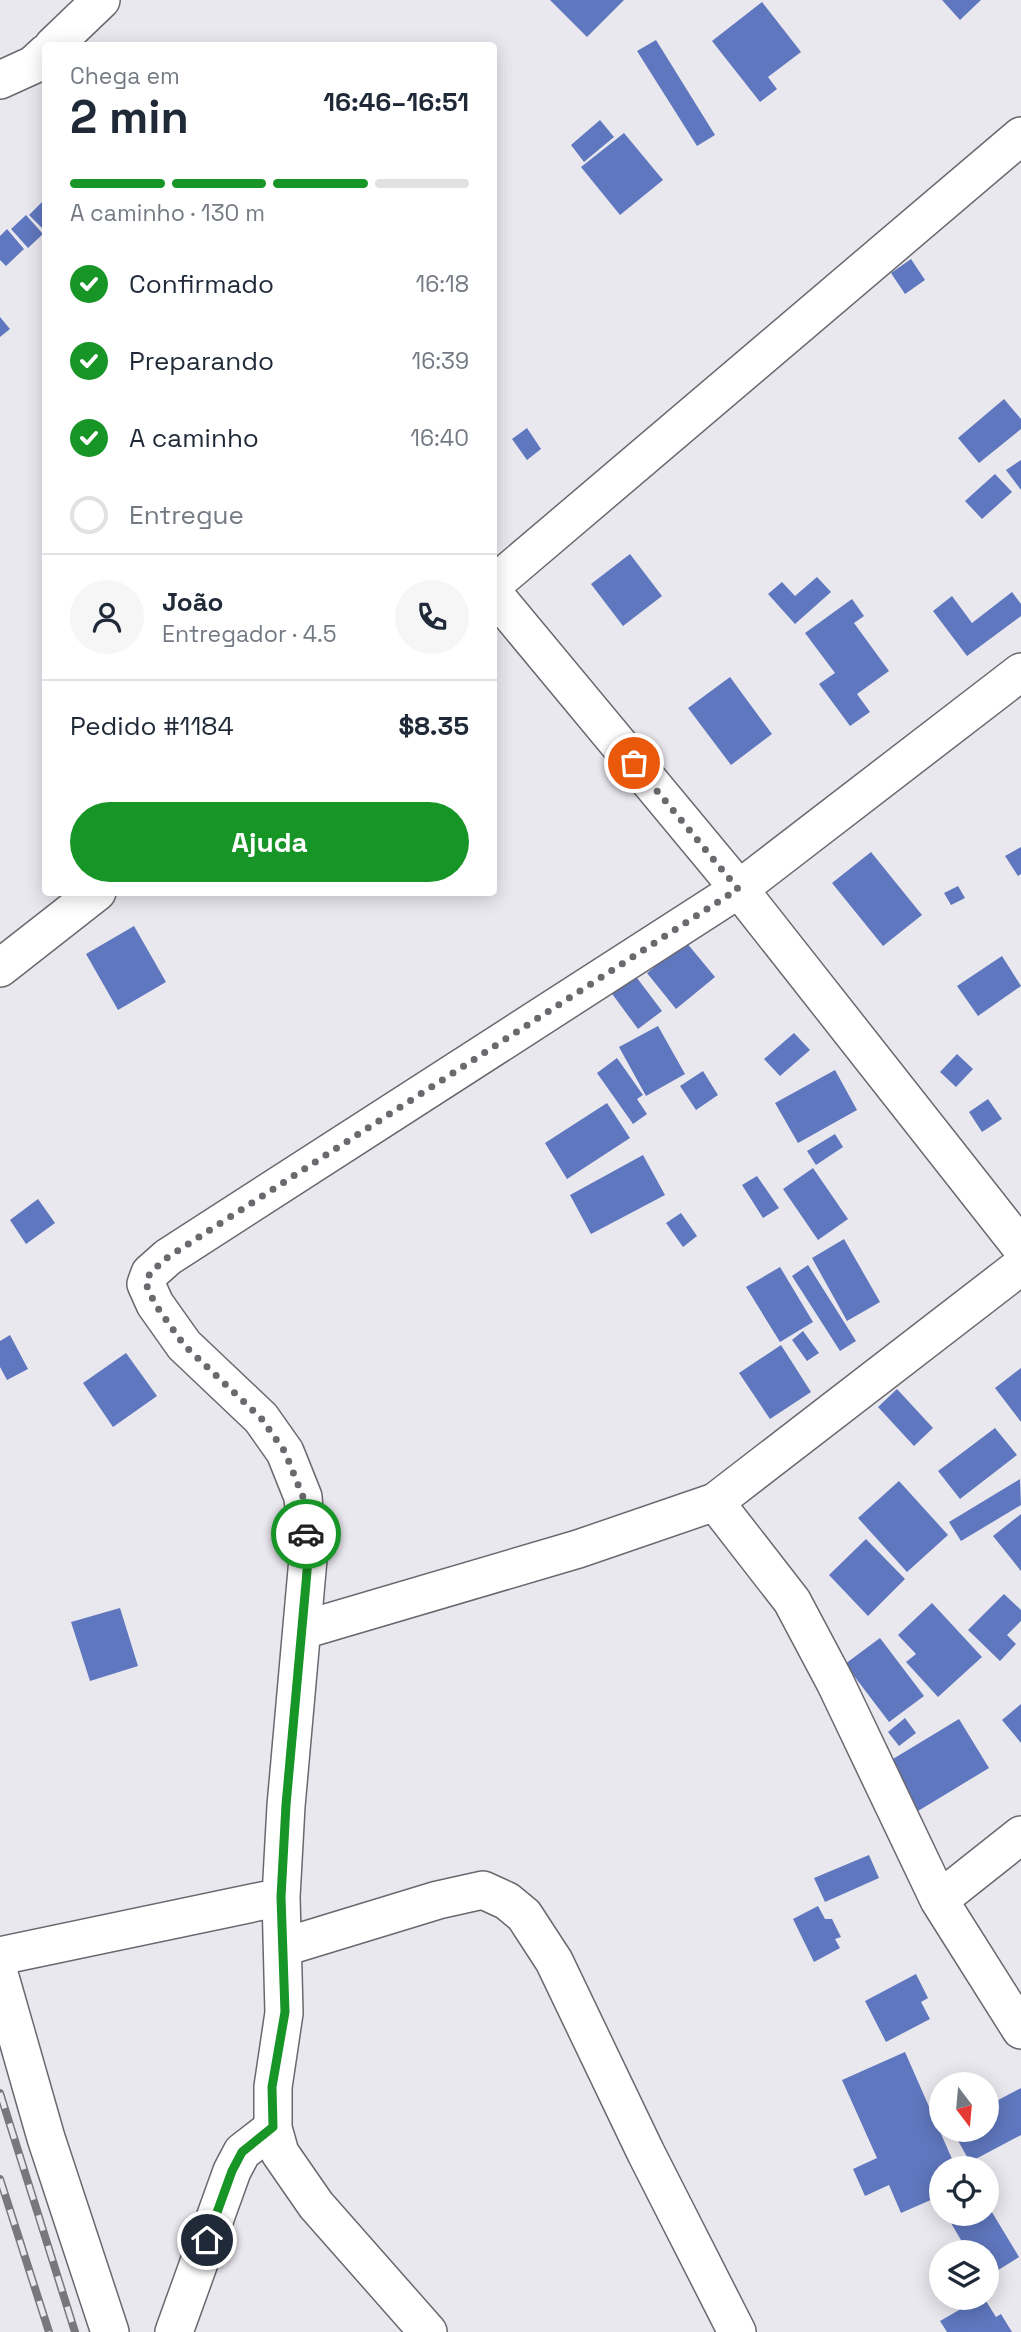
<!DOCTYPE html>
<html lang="pt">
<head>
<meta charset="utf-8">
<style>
  :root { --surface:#fff; --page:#f6f6f7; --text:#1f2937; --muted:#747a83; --line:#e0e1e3; --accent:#189527 }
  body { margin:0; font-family:"Space Grotesk",sans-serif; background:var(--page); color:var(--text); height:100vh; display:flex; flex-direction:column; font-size:26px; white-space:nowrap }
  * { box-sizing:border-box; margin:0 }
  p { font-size:23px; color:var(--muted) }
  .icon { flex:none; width:38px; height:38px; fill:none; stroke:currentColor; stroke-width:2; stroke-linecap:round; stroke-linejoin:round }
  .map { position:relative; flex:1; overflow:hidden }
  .side { position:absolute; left:42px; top:42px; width:455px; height:854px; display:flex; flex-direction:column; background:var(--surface); border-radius:7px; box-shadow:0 4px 18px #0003 }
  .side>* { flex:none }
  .needle { width:46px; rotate:164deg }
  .controls { position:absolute; left:929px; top:2072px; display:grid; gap:14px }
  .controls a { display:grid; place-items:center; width:70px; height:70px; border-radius:50%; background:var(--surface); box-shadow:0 4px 18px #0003; font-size:35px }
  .pin { position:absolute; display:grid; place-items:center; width:60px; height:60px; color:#fff; margin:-30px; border:4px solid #fff; border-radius:50%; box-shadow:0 2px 7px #0007 }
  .courier { position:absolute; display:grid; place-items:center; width:70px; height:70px; margin:-35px; border:5px solid #189527; border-radius:50%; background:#fff; color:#222; box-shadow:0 2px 9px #0007 }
  .overview em { font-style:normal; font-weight:600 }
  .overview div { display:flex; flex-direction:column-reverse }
  .overview { display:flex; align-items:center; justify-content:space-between; height:119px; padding:0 28px }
  h1 { font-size:46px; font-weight:600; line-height:52px }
  .bar { display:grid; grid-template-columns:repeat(4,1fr); gap:10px 7px; align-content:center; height:84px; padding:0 28px }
  .bar i { height:9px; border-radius:5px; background:var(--line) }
  .bar .current { background:var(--accent) }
  .bar p { grid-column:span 4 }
  .line { display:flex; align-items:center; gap:18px; padding:0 28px; border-top:2px solid var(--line) }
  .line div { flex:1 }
  .round { display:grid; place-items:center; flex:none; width:74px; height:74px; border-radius:37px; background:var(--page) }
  ol { padding:0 28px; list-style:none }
  li { display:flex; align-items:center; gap:21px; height:77px }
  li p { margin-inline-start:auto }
  li .icon { padding:7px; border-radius:50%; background:var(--accent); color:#fff; stroke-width:4 }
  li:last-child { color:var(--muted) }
  li i { width:38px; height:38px; border:4px solid var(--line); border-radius:50% }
  .cta { display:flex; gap:14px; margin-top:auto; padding:14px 28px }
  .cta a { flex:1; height:80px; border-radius:42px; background:var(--accent); color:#fff; font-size:28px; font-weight:600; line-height:80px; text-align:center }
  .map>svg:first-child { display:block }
  .building { fill:#5f77be }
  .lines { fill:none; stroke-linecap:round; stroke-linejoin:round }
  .street-casing { stroke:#6a686f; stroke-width:40 }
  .street { stroke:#fff; stroke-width:37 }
  .rail-casing { stroke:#78777c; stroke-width:8 }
  .rail { stroke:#eae8ef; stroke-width:5; stroke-dasharray:16; stroke-linecap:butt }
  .done { stroke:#6a696d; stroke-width:7; stroke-dasharray:0 12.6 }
  .route { stroke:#189527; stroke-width:9 }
</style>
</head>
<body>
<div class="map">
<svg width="1021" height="2332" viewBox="0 0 1021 2332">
  <rect width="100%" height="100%" fill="#eae8ef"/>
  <path class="building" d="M 550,0 L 624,0 L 587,37 Z
    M 942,0 L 981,0 L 960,20 Z
    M 762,2 L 801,52 L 768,77 L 777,89 L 760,102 L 712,41 Z
    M 656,40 L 715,135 L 697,146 L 637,51 Z
    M 600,120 L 614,137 L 584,162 L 571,145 Z
    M 624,133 L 663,180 L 620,215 L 581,167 Z
    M 42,202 L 46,206 L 46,232 L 29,215 Z
    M 26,215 L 43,234 L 28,248 L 11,229 Z
    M 7,229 L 24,249 L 6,266 L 0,260 L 0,236 Z
    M 911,259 L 925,280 L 905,294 L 891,273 Z
    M 0,317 L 10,329 L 0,337 Z
    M 1004,399 L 1021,419 L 1021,429 L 979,463 L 958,438 Z
    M 527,428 L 541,449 L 527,460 L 512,439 Z
    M 1021,460 L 1021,490 L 1006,470 Z
    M 995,474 L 1012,492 L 982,519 L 965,501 Z
    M 630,554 L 662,596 L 623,626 L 591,584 Z
    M 817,577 L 831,592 L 795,624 L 768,594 L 782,582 L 795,596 Z
    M 1012,592 L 1021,604 L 1021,616 L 967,656 L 933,611 L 952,596 L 972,623 Z
    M 852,599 L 864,616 L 854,623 L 889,671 L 857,694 L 870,712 L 850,726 L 819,684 L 835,673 L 805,633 Z
    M 730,677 L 772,734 L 731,765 L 688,708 Z
    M 1021,847 L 1021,874 L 1018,876 L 1005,856 Z
    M 871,852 L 922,915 L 883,946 L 832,883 Z
    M 958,886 L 965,898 L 951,905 L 944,893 Z
    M 134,926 L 166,982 L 118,1010 L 86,954 Z
    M 686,942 L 715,977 L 676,1009 L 647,973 Z
    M 1002,956 L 1021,986 L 978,1016 L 957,986 Z
    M 634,974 L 662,1011 L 638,1029 L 610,991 Z
    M 658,1026 L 685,1074 L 646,1096 L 619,1047 Z
    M 794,1033 L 810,1050 L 780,1076 L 764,1059 Z
    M 957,1054 L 973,1069 L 956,1087 L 940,1072 Z
    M 617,1058 L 643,1095 L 637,1099 L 647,1114 L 633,1124 L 597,1073 Z
    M 835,1070 L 857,1110 L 798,1143 L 775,1103 Z
    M 703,1071 L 718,1095 L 696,1110 L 680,1086 Z
    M 988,1099 L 1002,1119 L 982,1132 L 969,1112 Z
    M 607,1103 L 630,1138 L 567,1179 L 545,1143 Z
    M 835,1134 L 843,1147 L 816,1165 L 807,1151 Z
    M 643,1155 L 665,1195 L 591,1234 L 570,1195 Z
    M 813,1168 L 848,1219 L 818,1240 L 783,1189 Z
    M 757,1176 L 779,1208 L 763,1218 L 742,1185 Z
    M 38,1199 L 55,1223 L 26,1244 L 10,1220 Z
    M 681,1213 L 697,1236 L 683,1247 L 666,1223 Z
    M 844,1239 L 880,1302 L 847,1321 L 812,1258 Z
    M 808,1265 L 856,1341 L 840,1351 L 792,1276 Z
    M 780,1267 L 813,1322 L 780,1342 L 746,1287 Z
    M 803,1331 L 819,1353 L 807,1361 L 792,1340 Z
    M 10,1335 L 28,1369 L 7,1380 L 0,1367 L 0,1341 Z
    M 781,1345 L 811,1392 L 770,1419 L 739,1373 Z
    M 126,1353 L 157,1396 L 113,1427 L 83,1383 Z
    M 1021,1368 L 1021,1422 L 995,1388 Z
    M 897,1389 L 933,1428 L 914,1446 L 878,1407 Z
    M 995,1428 L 1017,1455 L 960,1499 L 938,1471 Z
    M 1020,1479 L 1021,1505 L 961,1541 L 949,1522 Z
    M 899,1481 L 948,1535 L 907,1572 L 858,1518 Z
    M 1021,1514 L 1021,1571 L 993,1536 Z
    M 866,1539 L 905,1579 L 868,1616 L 829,1575 Z
    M 1004,1594 L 1021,1610 L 1021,1621 L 1007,1635 L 1016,1644 L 1000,1661 L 968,1630 Z
    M 932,1603 L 982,1657 L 938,1697 L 906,1662 L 916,1654 L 898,1635 Z
    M 120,1608 L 138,1666 L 90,1681 L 71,1622 Z
    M 880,1638 L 924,1696 L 889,1722 L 845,1664 Z
    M 1021,1704 L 1021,1743 L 1002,1720 Z
    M 905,1718 L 916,1733 L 899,1746 L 888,1732 Z
    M 959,1719 L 989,1768 L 918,1811 L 888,1762 Z
    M 869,1855 L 879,1878 L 825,1902 L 814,1878 Z
    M 818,1906 L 825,1919 L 832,1919 L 841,1937 L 835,1939 L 840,1948 L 814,1962 L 793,1919 Z
    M 916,1974 L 928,1998 L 921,2002 L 930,2019 L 886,2042 L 865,2001 Z
    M 905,2052 L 956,2168 L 942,2168 L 942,2195 L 901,2213 L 889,2185 L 865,2196 L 853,2169 L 877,2158 L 842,2080 Z
    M 1021,2088 L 1021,2135 L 970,2162 L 952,2130 L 987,2130 L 987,2106 Z
    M 987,2204 L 1019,2257 L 987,2277 L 987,2252 L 968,2252 L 951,2223 L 967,2214 L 987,2214 Z
    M 980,2298 L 984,2298 L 996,2317 L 1001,2314 L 1012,2332 L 947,2332 L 940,2321 Z"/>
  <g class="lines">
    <defs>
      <path id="street" d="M 53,46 L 101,0
        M 0,80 L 33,65 L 46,53
        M 494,584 L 1021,136
        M 494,594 L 739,889 L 1021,1247
        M 0,968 L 97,892
        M 715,1502 L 792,1601 L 835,1682 L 939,1900 L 1021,2030
        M 303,1630 L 578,1549 L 715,1502 L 1021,1266
        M 939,1900 L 1021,1835
        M 284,1947 L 438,1900 L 483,1890 L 507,1901 L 524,1915 L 554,1961 L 646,2153 L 737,2332
        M 0,1956 L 281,1897
        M 0,1977 L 46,2138 L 110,2332
        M 174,2332 L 232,2171 L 242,2152 L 273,2128
        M 428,2332 L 316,2205 L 280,2153 L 273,2128 L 273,2087 L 284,2013 L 281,1897 L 286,1806 L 308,1559 L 303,1497 L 285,1452 L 261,1418 L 184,1345 L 155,1304 L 146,1284 L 150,1273 L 168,1257 L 739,889 L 1021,672"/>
    </defs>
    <use href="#street" class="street-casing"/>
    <use href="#street" class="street"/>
    <defs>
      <path id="rail" d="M 0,2093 L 75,2332
        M 0,2179 L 49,2332"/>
    </defs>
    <use href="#rail" class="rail-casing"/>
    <use href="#rail" class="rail"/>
  </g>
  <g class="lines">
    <path class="done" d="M 306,1534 L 303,1497 L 285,1452 L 261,1418 L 184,1345 L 155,1304 L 146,1284 L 150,1273 L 168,1257 L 738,889 L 634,763"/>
    <path class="route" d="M 207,2240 L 232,2171 L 242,2152 L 273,2127 L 272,2087 L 285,2012 L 281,1897 L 286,1805 L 306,1583 L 308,1559 L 306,1534"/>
  </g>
</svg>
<div class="controls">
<a><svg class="needle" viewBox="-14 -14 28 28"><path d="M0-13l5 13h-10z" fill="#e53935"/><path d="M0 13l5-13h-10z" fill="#747a83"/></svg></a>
<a><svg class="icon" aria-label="locate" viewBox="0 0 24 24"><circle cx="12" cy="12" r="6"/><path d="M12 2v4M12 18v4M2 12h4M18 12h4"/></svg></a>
<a><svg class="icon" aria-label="layers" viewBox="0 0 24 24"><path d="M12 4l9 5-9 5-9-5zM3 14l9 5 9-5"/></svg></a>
</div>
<div class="pin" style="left:634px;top:763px;background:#ea580c"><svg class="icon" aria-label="bag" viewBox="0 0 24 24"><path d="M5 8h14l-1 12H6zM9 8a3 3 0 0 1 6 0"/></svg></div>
<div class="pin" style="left:207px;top:2240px;background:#1f2937"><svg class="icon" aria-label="home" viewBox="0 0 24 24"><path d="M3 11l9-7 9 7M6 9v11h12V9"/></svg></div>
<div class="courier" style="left:306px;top:1534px"><svg class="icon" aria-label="car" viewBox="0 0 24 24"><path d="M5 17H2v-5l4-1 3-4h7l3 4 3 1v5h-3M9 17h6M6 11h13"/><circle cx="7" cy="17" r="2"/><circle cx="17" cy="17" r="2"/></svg></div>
<section class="side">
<div class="overview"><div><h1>2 min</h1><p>Chega em</p></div><em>16:46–16:51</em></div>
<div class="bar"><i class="current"></i><i class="current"></i><i class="current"></i><i></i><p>A caminho · 130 m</p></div>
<ol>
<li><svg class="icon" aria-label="check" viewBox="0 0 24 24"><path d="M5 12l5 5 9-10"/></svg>Confirmado<p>16:18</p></li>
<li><svg class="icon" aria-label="check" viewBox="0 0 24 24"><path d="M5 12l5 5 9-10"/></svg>Preparando<p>16:39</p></li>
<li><svg class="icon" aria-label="check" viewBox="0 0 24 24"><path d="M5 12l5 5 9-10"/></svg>A caminho<p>16:40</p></li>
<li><i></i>Entregue</li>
</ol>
<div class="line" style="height:126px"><a class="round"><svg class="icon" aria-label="person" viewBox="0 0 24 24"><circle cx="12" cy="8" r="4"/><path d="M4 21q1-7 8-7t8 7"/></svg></a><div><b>João</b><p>Entregador · 4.5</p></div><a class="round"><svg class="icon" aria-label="phone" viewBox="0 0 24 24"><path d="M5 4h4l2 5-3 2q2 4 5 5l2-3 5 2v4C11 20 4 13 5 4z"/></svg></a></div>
<div class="line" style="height:91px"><div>Pedido #1184</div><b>$8.35</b></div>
<div class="cta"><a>Ajuda</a></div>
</section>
</div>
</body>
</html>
